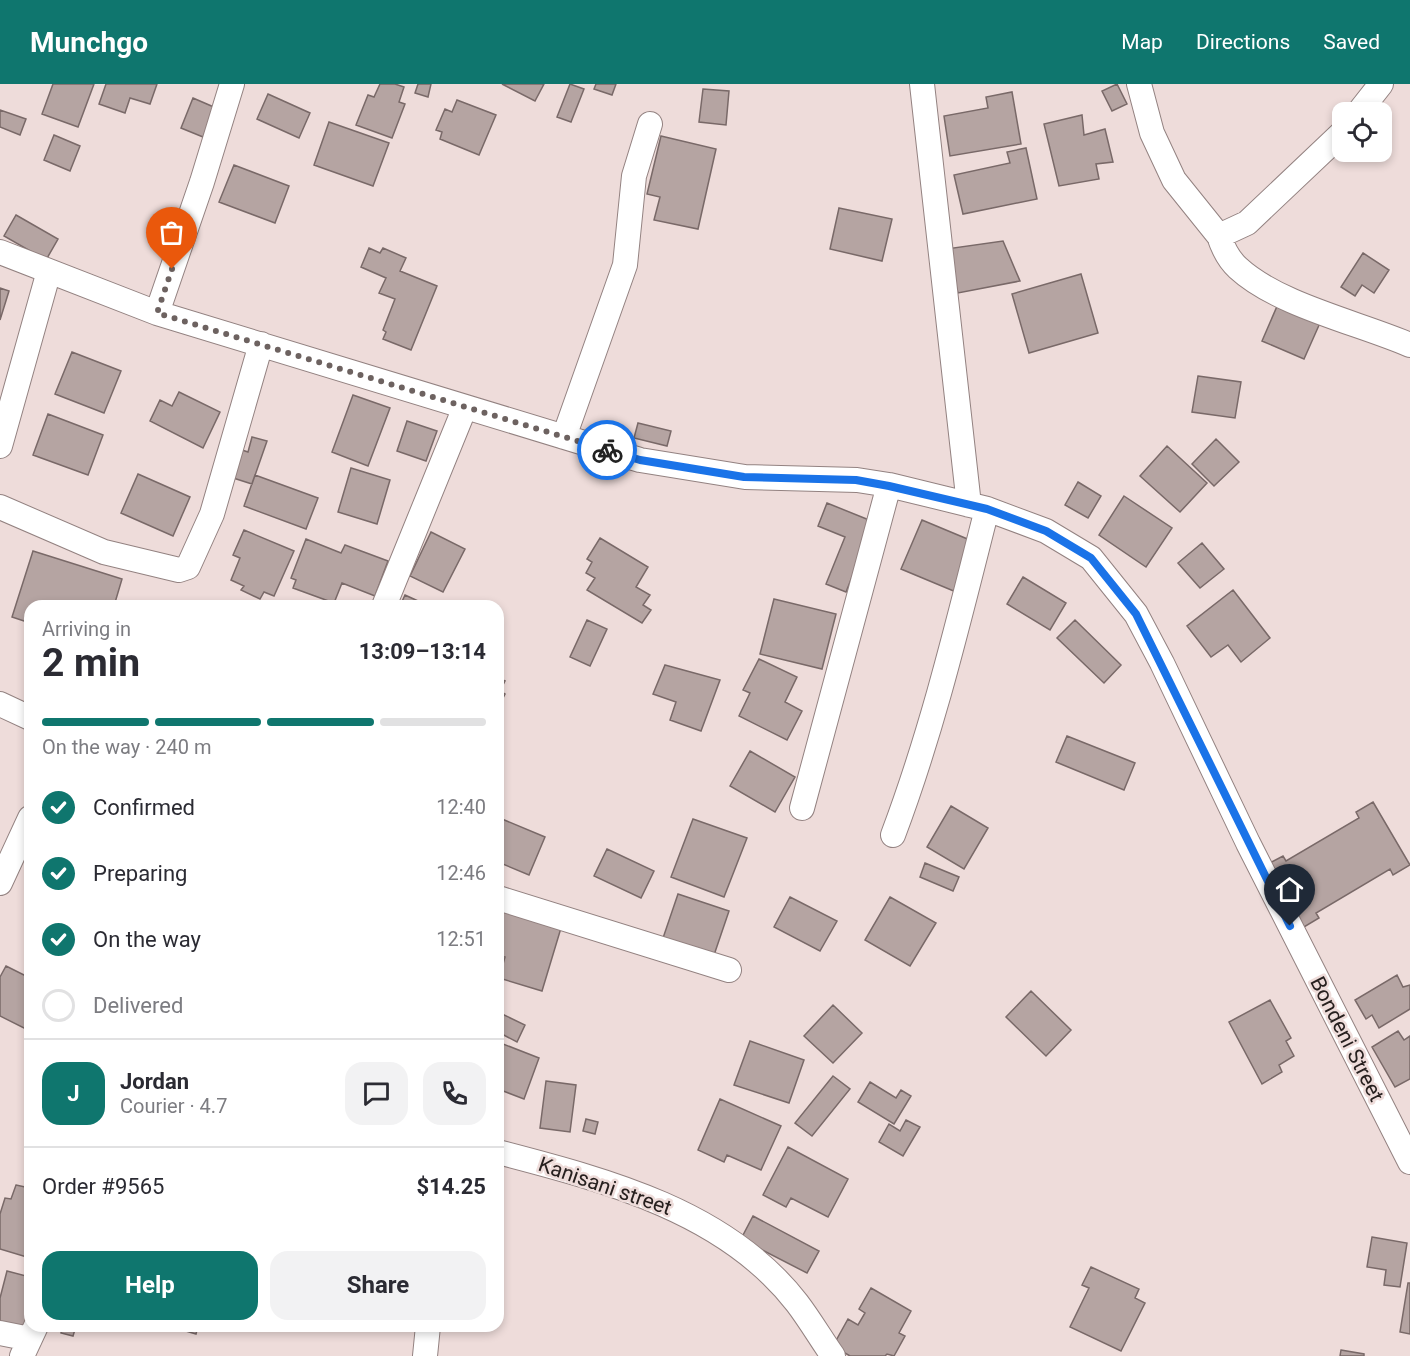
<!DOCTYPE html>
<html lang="en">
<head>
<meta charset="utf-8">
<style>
  :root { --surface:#fff; --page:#f2f2f3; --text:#2b2b33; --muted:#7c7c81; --line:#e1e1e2; --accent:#0f766e }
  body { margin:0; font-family:Roboto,sans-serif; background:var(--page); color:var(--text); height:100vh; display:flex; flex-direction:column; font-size:22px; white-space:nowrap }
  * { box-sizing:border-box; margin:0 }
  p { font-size:20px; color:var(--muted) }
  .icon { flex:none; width:33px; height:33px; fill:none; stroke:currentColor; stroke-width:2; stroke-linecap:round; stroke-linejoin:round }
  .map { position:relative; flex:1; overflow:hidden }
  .side { position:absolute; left:24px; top:516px; width:480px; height:732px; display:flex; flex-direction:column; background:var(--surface); border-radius:18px; box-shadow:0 3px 9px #0003 }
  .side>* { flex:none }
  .fabs { position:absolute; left:1332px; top:18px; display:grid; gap:12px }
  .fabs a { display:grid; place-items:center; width:60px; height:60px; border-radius:12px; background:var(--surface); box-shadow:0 3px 9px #0003; font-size:30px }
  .pin { position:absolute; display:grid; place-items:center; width:51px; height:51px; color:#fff; margin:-62px -26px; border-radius:50% 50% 50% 0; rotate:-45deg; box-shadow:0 0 6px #0007 }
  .pin .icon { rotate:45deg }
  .courier { position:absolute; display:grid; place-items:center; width:60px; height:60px; margin:-30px; border:4px solid #1a73e8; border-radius:50%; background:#fff; color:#222; box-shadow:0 2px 8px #0007 }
  .headline em { font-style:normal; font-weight:700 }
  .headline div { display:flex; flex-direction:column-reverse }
  .headline { display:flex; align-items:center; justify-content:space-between; height:102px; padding:0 18px }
  h1 { font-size:39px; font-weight:700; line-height:45px }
  .bar { display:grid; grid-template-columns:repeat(4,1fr); gap:9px 6px; align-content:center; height:72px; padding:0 18px }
  .bar i { height:8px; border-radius:4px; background:var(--line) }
  .bar .current { background:var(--accent) }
  .bar p { grid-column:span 4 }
  .line { display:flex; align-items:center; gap:15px; padding:0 18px; border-top:2px solid var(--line) }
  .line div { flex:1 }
  .round { display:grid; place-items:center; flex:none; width:63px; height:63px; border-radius:18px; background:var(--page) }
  ol { padding:0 18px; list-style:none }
  li { display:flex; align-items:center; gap:18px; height:66px }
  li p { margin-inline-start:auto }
  li .icon { padding:6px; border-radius:50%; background:var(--accent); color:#fff; stroke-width:4 }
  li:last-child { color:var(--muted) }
  li i { width:33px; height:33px; border:3px solid var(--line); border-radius:50% }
  .primary-button { display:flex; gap:12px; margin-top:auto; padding:12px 18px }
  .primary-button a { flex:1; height:69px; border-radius:18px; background:var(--accent); color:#fff; font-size:24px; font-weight:700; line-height:69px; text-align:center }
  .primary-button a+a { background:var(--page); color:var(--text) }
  header { display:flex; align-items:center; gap:36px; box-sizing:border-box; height:84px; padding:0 30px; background:var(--accent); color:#fff }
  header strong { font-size:28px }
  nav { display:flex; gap:33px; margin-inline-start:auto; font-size:21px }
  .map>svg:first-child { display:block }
  .building { fill:#b5a4a2; stroke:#796968; stroke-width:1.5 }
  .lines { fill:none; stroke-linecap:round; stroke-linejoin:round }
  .street-casing { stroke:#938281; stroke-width:26 }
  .street { stroke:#fff; stroke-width:24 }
  .done { stroke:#6d6260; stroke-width:6; stroke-dasharray:0 10.8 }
  .route { stroke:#1a73e8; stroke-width:8 }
  .labels { text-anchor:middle; stroke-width:5; stroke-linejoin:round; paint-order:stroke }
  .street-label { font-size:21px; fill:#27201f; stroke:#eedcda }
</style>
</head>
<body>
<header>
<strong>Munchgo</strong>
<nav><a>Map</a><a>Directions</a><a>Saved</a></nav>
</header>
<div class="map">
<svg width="1410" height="1272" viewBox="0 0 1410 1272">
  <rect width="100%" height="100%" fill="#eedcda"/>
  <path class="building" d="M 53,0 L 94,0 L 78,43 L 42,30 Z
    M 106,0 L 157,0 L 150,20 L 130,14 L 125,29 L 99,20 Z
    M 380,0 L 395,0 L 404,3 L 399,18 L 405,20 L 392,54 L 356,41 L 368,11 L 374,13 Z
    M 418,0 L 431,0 L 428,13 L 415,9 Z
    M 502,0 L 544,0 L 535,17 Z
    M 570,0 L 584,5 L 571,38 L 557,33 Z
    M 596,0 L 616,0 L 612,11 L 594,5 Z
    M 1117,0 L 1127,20 L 1112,27 L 1102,7 Z
    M 703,5 L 729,7 L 726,41 L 699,38 Z
    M 1012,8 L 1021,60 L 950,72 L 944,32 L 988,24 L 986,13 Z
    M 268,10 L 310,29 L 299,54 L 257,35 Z
    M 193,14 L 216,24 L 203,53 L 181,44 Z
    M 457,16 L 496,31 L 479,71 L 440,55 L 442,48 L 436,46 L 445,25 L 452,28 Z
    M 0,26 L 26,35 L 20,51 L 0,43 Z
    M 1082,31 L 1084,51 L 1105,45 L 1113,78 L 1096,80 L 1099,95 L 1059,102 L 1044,40 Z
    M 329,38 L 389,59 L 373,102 L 314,81 Z
    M 54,51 L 80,62 L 70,87 L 44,76 Z
    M 661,52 L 716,65 L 698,145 L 654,136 L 660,113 L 647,110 Z
    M 1026,64 L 1037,115 L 963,130 L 954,91 L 1010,79 L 1007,68 Z
    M 234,81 L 289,102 L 275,139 L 219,118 Z
    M 839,124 L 892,135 L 882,177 L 830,165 Z
    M 16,131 L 58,155 L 46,176 L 4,152 Z
    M 1003,157 L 1020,197 L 958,209 L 946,165 Z
    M 369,164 L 380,169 L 383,164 L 406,174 L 400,187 L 437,202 L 411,266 L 383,255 L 386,248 L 383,246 L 395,215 L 379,209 L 386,194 L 361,183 Z
    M 1363,169 L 1389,186 L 1374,209 L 1362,201 L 1355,212 L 1341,203 Z
    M 1081,190 L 1098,249 L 1029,269 L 1012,210 Z
    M 0,204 L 9,207 L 0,236 Z
    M 1278,220 L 1320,239 L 1304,275 L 1262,257 Z
    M 72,268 L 121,287 L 104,329 L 55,310 Z
    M 1198,292 L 1241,298 L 1235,334 L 1192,328 Z
    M 179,308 L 220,328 L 203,364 L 150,337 L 160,316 L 172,322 Z
    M 353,311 L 390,324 L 368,382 L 332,368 Z
    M 48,330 L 103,351 L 88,391 L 33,371 Z
    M 407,337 L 437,347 L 426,377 L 397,367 Z
    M 638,339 L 671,347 L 667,362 L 634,354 Z
    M 252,353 L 267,357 L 252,400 L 230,393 L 239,365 L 248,368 Z
    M 1216,355 L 1239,378 L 1214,402 L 1192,380 Z
    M 1167,362 L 1207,399 L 1180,428 L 1140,392 Z
    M 351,384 L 390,396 L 377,440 L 338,428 Z
    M 138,390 L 190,413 L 173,452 L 121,429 Z
    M 255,391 L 318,414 L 306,445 L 244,422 Z
    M 1078,398 L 1101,412 L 1088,434 L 1065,421 Z
    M 1124,412 L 1172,444 L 1146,483 L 1099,451 Z
    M 827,419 L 874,438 L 846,508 L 826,500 L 845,453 L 818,442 Z
    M 922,436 L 977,459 L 956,508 L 901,485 Z
    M 244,446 L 294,467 L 274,512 L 264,508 L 260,515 L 241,506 L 244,502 L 231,496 L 240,474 L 233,471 Z
    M 431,448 L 465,465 L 443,508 L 410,492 Z
    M 600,454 L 648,483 L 636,503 L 650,511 L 643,521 L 651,526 L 642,539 L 587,506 L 595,494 L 586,489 L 592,478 L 587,475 Z
    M 306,455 L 341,469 L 345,461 L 388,477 L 375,512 L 342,499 L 334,519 L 293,504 L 296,496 L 291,494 Z
    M 1202,459 L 1224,485 L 1200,504 L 1178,479 Z
    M 33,467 L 122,495 L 114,522 L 30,522 L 30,539 L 12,533 Z
    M 1023,493 L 1066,519 L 1050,546 L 1007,520 Z
    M 1233,506 L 1270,554 L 1241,578 L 1228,561 L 1211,573 L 1187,542 Z
    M 405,511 L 418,517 L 416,522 L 400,522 Z
    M 774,515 L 836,530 L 822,585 L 760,570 Z
    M 587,536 L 607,545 L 590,582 L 570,573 Z
    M 1075,536 L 1121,581 L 1104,599 L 1057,554 Z
    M 759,575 L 797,593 L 785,618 L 802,627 L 787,656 L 739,632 L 750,609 L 743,606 Z
    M 665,581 L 720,596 L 701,647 L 670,636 L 676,618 L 653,610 Z
    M 498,594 L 505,597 L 500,607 L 505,610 L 502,616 L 498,614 Z
    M 1067,652 L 1135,679 L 1124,706 L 1056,678 Z
    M 750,667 L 795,693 L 775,728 L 730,702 Z
    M 1373,718 L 1410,781 L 1393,791 L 1390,785 L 1316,829 L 1319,834 L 1304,843 L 1268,780 L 1283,772 L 1286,777 L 1359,734 L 1356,728 Z
    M 951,722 L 988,744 L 964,785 L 927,763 Z
    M 502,735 L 545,753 L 529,791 L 498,778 L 498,743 Z
    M 693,735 L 747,754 L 724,813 L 671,793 Z
    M 607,765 L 654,787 L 641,814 L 594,792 Z
    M 925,779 L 959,793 L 953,807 L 920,793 Z
    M 678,810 L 729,827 L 713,874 L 662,857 Z
    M 790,813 L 837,837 L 820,867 L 774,843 Z
    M 890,813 L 936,839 L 910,882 L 865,856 Z
    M 498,824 L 561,844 L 542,907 L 499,894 L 505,873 L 498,871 L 502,851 L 498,849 Z
    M 6,882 L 30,894 L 30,947 L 0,932 L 0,893 Z
    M 1397,891 L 1403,903 L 1410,901 L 1410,925 L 1379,944 L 1372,931 L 1366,935 L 1355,916 Z
    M 1031,907 L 1071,946 L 1046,972 L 1006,933 Z
    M 1270,916 L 1291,954 L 1286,957 L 1294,972 L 1279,981 L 1282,988 L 1262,1000 L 1229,938 Z
    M 833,921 L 862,949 L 833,979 L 804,952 Z
    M 498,928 L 525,941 L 517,958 L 498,948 Z
    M 1398,947 L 1404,956 L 1410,952 L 1410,995 L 1395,1003 L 1372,963 Z
    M 750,957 L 804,976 L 789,1019 L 734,1001 Z
    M 498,958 L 539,974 L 524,1015 L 498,1005 Z
    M 833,992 L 850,1005 L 812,1052 L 795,1039 Z
    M 546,997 L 576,1001 L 570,1048 L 540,1044 Z
    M 870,998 L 896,1014 L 901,1006 L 911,1012 L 894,1040 L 858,1018 Z
    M 720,1015 L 781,1042 L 761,1086 L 727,1071 L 724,1078 L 698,1066 Z
    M 586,1035 L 598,1038 L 595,1050 L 583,1047 Z
    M 906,1036 L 920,1043 L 903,1072 L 879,1058 L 889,1040 L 900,1047 Z
    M 788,1063 L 848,1095 L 828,1133 L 791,1114 L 786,1123 L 763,1111 Z
    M 16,1101 L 30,1104 L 30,1174 L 0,1165 L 0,1130 L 5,1114 L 11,1115 Z
    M 753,1132 L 819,1167 L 807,1189 L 741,1155 Z
    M 1372,1153 L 1407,1159 L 1400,1203 L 1384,1201 L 1386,1186 L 1367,1183 Z
    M 1091,1183 L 1139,1205 L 1135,1214 L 1145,1219 L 1121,1267 L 1070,1243 L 1089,1204 L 1082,1201 Z
    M 7,1187 L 30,1193 L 30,1233 L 26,1249 L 0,1242 L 0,1214 Z
    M 1408,1199 L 1410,1199 L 1410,1250 L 1400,1248 Z
    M 871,1204 L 911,1227 L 899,1249 L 905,1252 L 894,1272 L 887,1270 L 885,1272 L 850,1272 L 833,1262 L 848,1235 L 858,1241 L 865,1229 L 859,1225 Z
    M 62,1242 L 76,1242 L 73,1252 L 61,1249 Z
    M 169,1242 L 198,1242 L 196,1250 Z
    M 1341,1266 L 1364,1270 L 1364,1272 L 1340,1272 Z"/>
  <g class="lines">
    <defs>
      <path id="street" d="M 922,0 L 969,421
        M 1139,0 L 1152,49 L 1174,96 L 1219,152
        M 1359,28 L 1381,0
        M 1342,49 L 1247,139 L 1219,152 C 1223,164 1228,175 1238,184 C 1278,221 1359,239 1410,261
        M 0,168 L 157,229 L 640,376 L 745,393 L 857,396 L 889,401 L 987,425 L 1046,447 L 1091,474 L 1136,530 L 1162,579 L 1248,759 L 1410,1078
        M 157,229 L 202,98 L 232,0
        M 564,353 L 625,181 L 634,92 L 650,40
        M 0,362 L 49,187
        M 0,423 L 104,468 L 179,486 L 188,483 L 212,430 L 261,260
        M 384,522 L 465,323
        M 0,620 L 30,634
        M 802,724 L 889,401
        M 893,751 C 933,645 959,535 987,425
        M 0,799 L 30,734
        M 498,814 L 729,886
        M 498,1068 C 605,1096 726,1127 797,1219 C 810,1236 821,1255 833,1272
        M 0,1249 L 30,1255
        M 22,1272 L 36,1242
        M 425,1272 L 428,1242"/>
    </defs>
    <use href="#street" class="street-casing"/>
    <use href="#street" class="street"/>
  </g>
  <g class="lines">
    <path class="done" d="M 172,185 L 157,229 L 607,366"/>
    <path class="route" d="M 607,366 L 640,376 L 744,393 L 856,396 L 889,402 L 987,425 L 1046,447 L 1091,474 L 1136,530 L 1290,842"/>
  </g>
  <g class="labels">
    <g class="street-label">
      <text transform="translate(1347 955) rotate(63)" y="7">Bondeni Street</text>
      <text transform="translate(605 1102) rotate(19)" y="7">Kanisani street</text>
    </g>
  </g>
</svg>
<div class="fabs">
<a><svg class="icon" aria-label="locate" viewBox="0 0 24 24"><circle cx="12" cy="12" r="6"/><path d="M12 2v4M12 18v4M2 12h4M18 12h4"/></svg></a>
</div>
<div class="pin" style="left:172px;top:185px;background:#ea580c"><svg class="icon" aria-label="bag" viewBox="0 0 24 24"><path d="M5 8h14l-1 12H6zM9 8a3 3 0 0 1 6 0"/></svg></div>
<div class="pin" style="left:1290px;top:842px;background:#1f2937"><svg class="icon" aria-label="home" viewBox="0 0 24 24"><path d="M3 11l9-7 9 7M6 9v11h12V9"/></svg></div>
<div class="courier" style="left:607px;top:366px"><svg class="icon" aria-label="bike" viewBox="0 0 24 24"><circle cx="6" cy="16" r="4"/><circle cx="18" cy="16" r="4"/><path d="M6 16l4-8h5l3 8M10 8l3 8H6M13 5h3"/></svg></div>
<section class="side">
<div class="headline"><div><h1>2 min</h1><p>Arriving in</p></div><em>13:09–13:14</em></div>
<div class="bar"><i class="current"></i><i class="current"></i><i class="current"></i><i></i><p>On the way · 240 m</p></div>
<ol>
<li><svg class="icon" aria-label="check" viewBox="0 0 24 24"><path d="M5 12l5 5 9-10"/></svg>Confirmed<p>12:40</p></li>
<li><svg class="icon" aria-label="check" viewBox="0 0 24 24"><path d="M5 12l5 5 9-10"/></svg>Preparing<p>12:46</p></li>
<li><svg class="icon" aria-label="check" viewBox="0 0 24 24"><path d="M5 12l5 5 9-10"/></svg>On the way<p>12:51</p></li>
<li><i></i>Delivered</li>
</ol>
<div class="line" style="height:108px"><b class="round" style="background:var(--accent);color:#fff">J</b><div><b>Jordan</b><p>Courier · 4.7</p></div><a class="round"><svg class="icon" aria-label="chat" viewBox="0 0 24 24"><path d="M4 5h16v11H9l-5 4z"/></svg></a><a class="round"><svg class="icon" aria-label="phone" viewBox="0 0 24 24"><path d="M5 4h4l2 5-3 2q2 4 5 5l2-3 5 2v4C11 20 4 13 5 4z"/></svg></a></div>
<div class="line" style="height:78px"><div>Order #9565</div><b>$14.25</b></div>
<div class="primary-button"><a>Help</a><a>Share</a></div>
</section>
</div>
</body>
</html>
